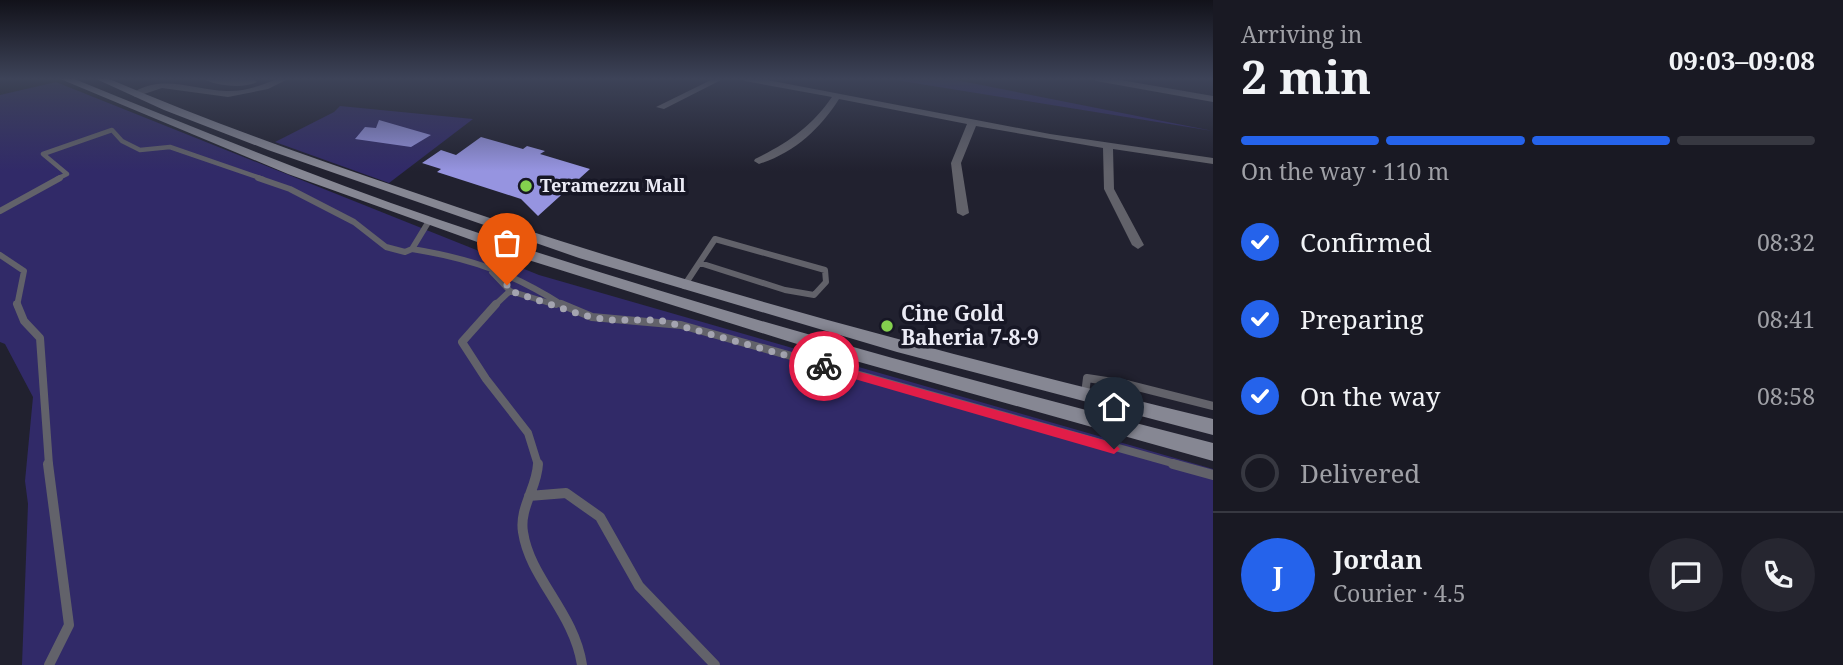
<!DOCTYPE html>
<html lang="en">
<head>
<meta charset="utf-8">
<style>
  :root { --surface:#191923; --page:#262630; --text:#f1f3f6; --muted:#9fa0a6; --line:#373841; --accent:#2563eb }
  body { margin:0; font-family:"Noto Serif",serif; background:var(--page); color:var(--text); height:100vh; display:flex; flex-direction:column; font-size:26px; white-space:nowrap }
  * { box-sizing:border-box; margin:0 }
  p { font-size:23px; color:var(--muted) }
  .icon { flex:none; width:38px; height:38px; fill:none; stroke:currentColor; stroke-width:2; stroke-linecap:round; stroke-linejoin:round }
  .map { position:relative; flex:1; overflow:hidden }
  .panel { display:flex; flex-direction:column; background:var(--surface); width:630px }
  .panel>* { flex:none }
  .pin { position:absolute; display:grid; place-items:center; width:60px; height:60px; color:#fff; margin:-72px -30px; border-radius:50% 50% 50% 0; rotate:-45deg; box-shadow:0 0 7px #0007 }
  .pin .icon { rotate:45deg }
  .courier { position:absolute; display:grid; place-items:center; width:70px; height:70px; margin:-35px; border:5px solid #e11d48; border-radius:50%; background:#fff; color:#222; box-shadow:0 2px 9px #0007 }
  .headline em { font-style:normal; font-weight:700 }
  .headline div { display:flex; flex-direction:column-reverse }
  .headline { display:flex; align-items:center; justify-content:space-between; height:119px; padding:0 28px }
  h1 { font-size:46px; font-weight:700; line-height:52px }
  .bar { display:grid; grid-template-columns:repeat(4,1fr); gap:10px 7px; align-content:center; height:84px; padding:0 28px }
  .bar i { height:9px; border-radius:5px; background:var(--line) }
  .bar .active { background:var(--accent) }
  .bar p { grid-column:span 4 }
  .line { display:flex; align-items:center; gap:18px; padding:0 28px; border-top:2px solid var(--line) }
  .line div { flex:1 }
  .round { display:grid; place-items:center; flex:none; width:74px; height:74px; border-radius:37px; background:var(--page) }
  ol { padding:0 28px; list-style:none }
  li { display:flex; align-items:center; gap:21px; height:77px }
  li p { margin-inline-start:auto }
  li .icon { padding:7px; border-radius:50%; background:var(--accent); color:#fff; stroke-width:4 }
  li:last-child { color:var(--muted) }
  li i { width:38px; height:38px; border:4px solid var(--line); border-radius:50% }
  main { display:flex; flex:1; min-height:0 }
  .map>svg:first-child { display:block }
  .green { fill:#312a68 }
  .building { fill:#9694e0 }
  .lines { fill:none; stroke-linecap:round; stroke-linejoin:round }
  .lane-far3 { stroke:#62626a; stroke-width:4.5 }
  .lane-far2 { stroke:#62626a; stroke-width:6 }
  .lane-far1 { stroke:#62626a; stroke-width:8 }
  .lane { stroke:#62626a; stroke-width:10 }
  .street { fill:#62626a; fill-rule:evenodd }
  .secondary { fill:#868793; fill-rule:evenodd }
  .route { fill:#e11d48 }
  .done { stroke:#a4a4b0; stroke-width:7; stroke-dasharray:0 12.6 }
  .poi-dot { fill:#84d04e; stroke:#171725; stroke-width:2.5 }
  .labels { text-anchor:middle; stroke-width:7; stroke-linejoin:round; paint-order:stroke }
  .far-poi-label { font-size:18px; font-weight:bold; fill:#ebebf5; stroke:#171725; text-anchor:start }
  .poi-label { font-size:21px; font-weight:bold; fill:#ebebf5; stroke:#171725; text-anchor:start }
</style>
</head>
<body>
<main>
<div class="map">
<svg width="1213" height="665" viewBox="0 0 1213 665">
  <rect width="100%" height="100%" fill="#21212f"/>
  <path class="green" d="M 883,78 L 946,78 L 1213,131 Z
    M 56,82 L 539,275 L 1213,469 L 1213,665 L 22,665 L 28,504 L 25,481 L 33,397 L 5,344 L 0,342 L 0,95 Z
    M 340,106 L 473,119 L 389,183 L 275,142 L 334,112 Z"/>
  <path class="building" d="M 379,120 L 431,135 L 411,147 L 355,139 L 365,127 L 376,128 Z
    M 481,137 L 523,149 L 527,146 L 545,151 L 540,154 L 590,169 L 538,216 L 521,199 L 437,172 L 441,169 L 422,163 L 441,150 L 456,155 Z"/>
  <g class="lines">
    <path class="lane-far3" d="M 57,179 L 67,174 L 43,154 L 112,130 L 122,141 L 140,150 L 170,147 L 263,179"/>
    <path class="lane-far2" d="M 258,178 L 290,189 L 354,222 L 386,247 L 405,252 L 412,249
      M 0,211 L 60,178
      M 429,221 L 412,249 C 473,259 512,273 564,306
      M 0,255 L 24,271 L 17,306
      M 492,272 L 510,291 L 494,306
      M 684,286 L 715,239 L 825,270 L 826,282 L 814,295 L 785,290 L 700,263
      M 510,291 L 556,305"/>
    <path class="lane-far1" d="M 17,304 L 24,321 L 40,338 L 49,465
      M 496,304 L 462,342 L 486,379 L 528,433 L 538,465
      M 561,304 L 592,317 L 681,325 L 1179,465
      M 1085,394 L 1087,378 L 1126,384 L 1213,406"/>
    <path class="lane" d="M 48,464 L 69,625 L 49,665
      M 538,464 C 537,488 519,508 523,532 C 530,579 574,612 582,665
      M 1173,464 L 1213,475
      M 529,496 L 566,493 L 600,517 L 639,586 L 715,665"/>
    <path class="street" d="M 202,78 L 253,79 L 257,82 C 244,89 214,86 202,78 Z
      M 279,78 L 290,78 L 268,89 L 228,97 L 162,88 L 135,97 L 131,94 C 161,73 193,90 226,91 C 244,92 263,85 279,78 Z
      M 715,78 L 725,78 L 664,109 L 656,107 Z
      M 741,78 L 757,78 L 1050,134 L 1213,158 L 1213,164 L 1113,149 L 1114,189 L 1144,245 L 1138,249 L 1132,245 L 1104,189 L 1103,148 L 976,126 L 961,163 L 969,213 L 963,216 L 957,213 L 951,163 L 967,124 L 839,99 C 820,129 794,153 759,164 L 754,161 L 755,159 C 788,143 811,127 832,97 L 745,81 Z
      M 1092,78 L 1109,78 L 1213,96 L 1213,102 L 1096,81 Z"/>
    <path class="secondary" d="M 58,78 L 72,78 C 193,127 314,177 437,219 C 692,306 952,376 1213,443 L 1213,461 L 813,349 L 522,258 L 288,174 Z
      M 94,78 L 107,78 C 205,120 306,156 407,190 C 672,282 941,353 1213,419 L 1213,435 L 897,352 L 579,258 L 268,150 L 164,110 Z"/>
  </g>
  <linearGradient id="sky" x2="0" y2="1"><stop stop-color="#12121a"/><stop offset="0.46" stop-color="#3d4358"/><stop offset="1" stop-color="#3d4358" stop-opacity="0"/></linearGradient>
  <rect width="1213" height="171" fill="url(#sky)"/>
  <path class="route" d="M 824,362 L 1114,443 L 1120,449 L 1114,454 L 820,369 L 818,366 Z"/>
  <g class="lines">
    <path class="done" d="M 507,285 L 510,291 L 582,315 L 607,320 L 659,320 L 681,326 L 824,366"/>
  </g>
  <g class="poi-dot">
    <circle cx="526" cy="186" r="7"/>
    <circle cx="887" cy="326" r="7"/>
  </g>
  <g class="labels">
    <g class="far-poi-label">
      <text x="540" y="192">Teramezzu Mall</text>
    </g>
    <g class="poi-label">
      <text x="901" y="321">Cine Gold<tspan x="901" dy="24">Baheria 7-8-9</tspan></text>
    </g>
  </g>
</svg>
<div class="pin" style="left:507px;top:285px;background:#ea580c"><svg class="icon" aria-label="bag" viewBox="0 0 24 24"><path d="M5 8h14l-1 12H6zM9 8a3 3 0 0 1 6 0"/></svg></div>
<div class="pin" style="left:1114px;top:449px;background:#1f2937"><svg class="icon" aria-label="home" viewBox="0 0 24 24"><path d="M3 11l9-7 9 7M6 9v11h12V9"/></svg></div>
<div class="courier" style="left:824px;top:366px"><svg class="icon" aria-label="bike" viewBox="0 0 24 24"><circle cx="6" cy="16" r="4"/><circle cx="18" cy="16" r="4"/><path d="M6 16l4-8h5l3 8M10 8l3 8H6M13 5h3"/></svg></div>
</div>
<section class="panel">
<div class="headline"><div><h1>2 min</h1><p>Arriving in</p></div><em>09:03–09:08</em></div>
<div class="bar"><i class="active"></i><i class="active"></i><i class="active"></i><i></i><p>On the way · 110 m</p></div>
<ol>
<li><svg class="icon" aria-label="check" viewBox="0 0 24 24"><path d="M5 12l5 5 9-10"/></svg>Confirmed<p>08:32</p></li>
<li><svg class="icon" aria-label="check" viewBox="0 0 24 24"><path d="M5 12l5 5 9-10"/></svg>Preparing<p>08:41</p></li>
<li><svg class="icon" aria-label="check" viewBox="0 0 24 24"><path d="M5 12l5 5 9-10"/></svg>On the way<p>08:58</p></li>
<li><i></i>Delivered</li>
</ol>
<div class="line" style="height:126px"><b class="round" style="background:var(--accent);color:#fff">J</b><div><b>Jordan</b><p>Courier · 4.5</p></div><a class="round"><svg class="icon" aria-label="chat" viewBox="0 0 24 24"><path d="M4 5h16v11H9l-5 4z"/></svg></a><a class="round"><svg class="icon" aria-label="phone" viewBox="0 0 24 24"><path d="M5 4h4l2 5-3 2q2 4 5 5l2-3 5 2v4C11 20 4 13 5 4z"/></svg></a></div>
</section>
</main>
</body>
</html>
